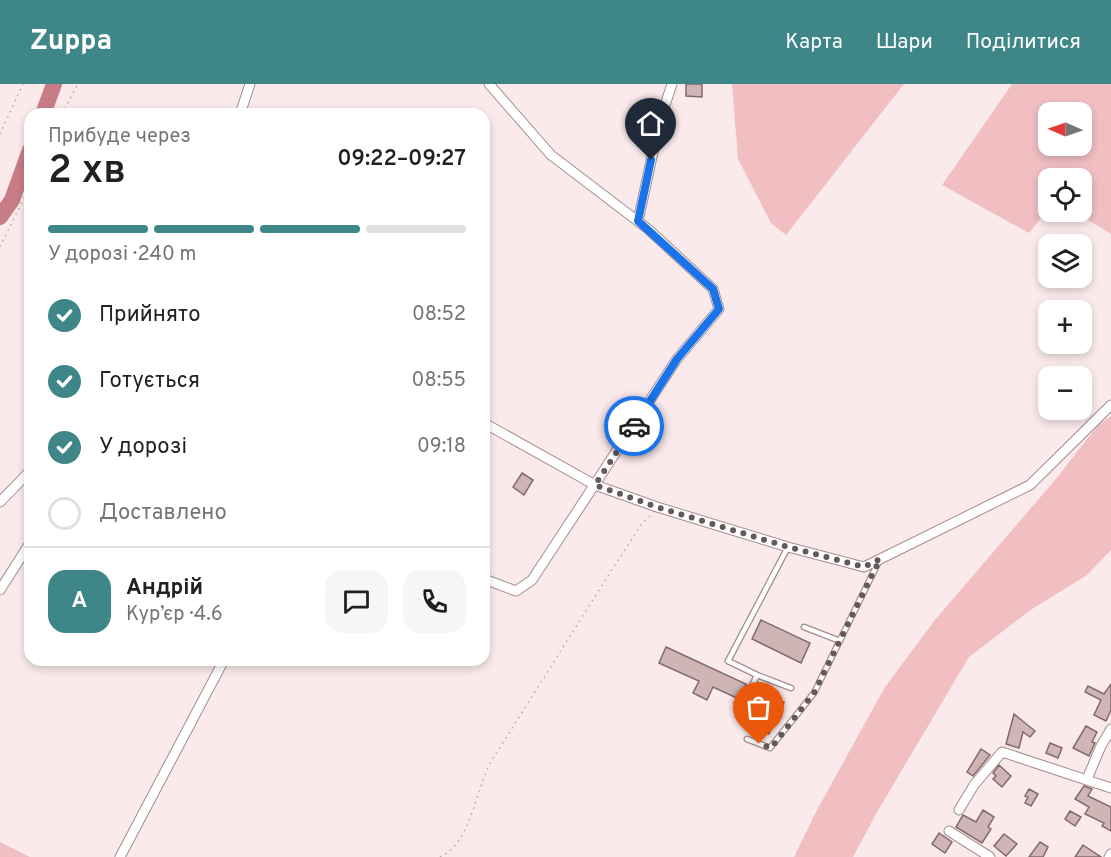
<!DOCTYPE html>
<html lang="uk">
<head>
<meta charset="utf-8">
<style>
  :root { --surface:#fff; --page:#f6f6f6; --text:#202124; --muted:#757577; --line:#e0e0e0; --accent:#3e8687 }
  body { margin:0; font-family:Overpass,sans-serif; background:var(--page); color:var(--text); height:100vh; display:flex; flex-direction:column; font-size:22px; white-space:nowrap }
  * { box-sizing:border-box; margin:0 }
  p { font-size:20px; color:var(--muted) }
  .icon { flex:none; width:33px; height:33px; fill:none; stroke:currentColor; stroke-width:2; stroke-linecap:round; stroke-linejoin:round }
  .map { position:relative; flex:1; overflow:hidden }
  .details { position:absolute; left:24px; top:24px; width:466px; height:558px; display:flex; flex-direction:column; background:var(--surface); border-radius:18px; box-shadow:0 3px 9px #0003 }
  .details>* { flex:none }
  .needle { width:39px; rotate:272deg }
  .controls { position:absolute; left:1038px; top:18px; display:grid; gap:12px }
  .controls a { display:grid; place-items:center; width:54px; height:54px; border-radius:12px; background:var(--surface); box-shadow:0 3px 9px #0003; font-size:30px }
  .pin { position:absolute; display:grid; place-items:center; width:51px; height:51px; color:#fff; margin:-62px -26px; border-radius:50% 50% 50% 0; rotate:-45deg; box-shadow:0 0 6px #0007 }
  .pin .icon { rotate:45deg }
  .courier { position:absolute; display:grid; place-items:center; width:60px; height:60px; margin:-30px; border:4px solid #1a73e8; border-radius:50%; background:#fff; color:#222; box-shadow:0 2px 8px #0007 }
  .headline em { font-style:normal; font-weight:600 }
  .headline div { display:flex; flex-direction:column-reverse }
  .headline { display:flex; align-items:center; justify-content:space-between; height:102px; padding:0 24px }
  h1 { font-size:39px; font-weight:600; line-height:45px }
  .bar { display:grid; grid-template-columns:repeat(4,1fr); gap:9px 6px; align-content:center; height:72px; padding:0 24px }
  .bar i { height:8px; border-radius:4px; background:var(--line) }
  .bar .active { background:var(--accent) }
  .bar p { grid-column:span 4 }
  .line { display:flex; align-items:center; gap:15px; padding:0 24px; border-top:2px solid var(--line) }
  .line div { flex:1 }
  .round { display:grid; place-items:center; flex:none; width:63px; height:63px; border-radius:18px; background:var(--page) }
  ol { padding:0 24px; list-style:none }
  li { display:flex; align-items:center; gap:18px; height:66px }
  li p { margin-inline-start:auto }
  li .icon { padding:6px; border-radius:50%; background:var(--accent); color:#fff; stroke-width:4 }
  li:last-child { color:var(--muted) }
  li i { width:33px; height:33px; border:3px solid var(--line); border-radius:50% }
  header { display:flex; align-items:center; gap:36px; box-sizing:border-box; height:84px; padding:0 30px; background:var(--accent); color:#fff }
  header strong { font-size:28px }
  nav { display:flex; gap:33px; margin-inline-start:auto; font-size:21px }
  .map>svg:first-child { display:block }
  .green { fill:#f1bec2; fill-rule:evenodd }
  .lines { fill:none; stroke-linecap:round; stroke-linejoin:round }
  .river { stroke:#c87d86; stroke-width:16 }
  .building { fill:#d0b5b7; stroke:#826a6c; stroke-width:1.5 }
  .lane-casing { stroke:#a58c8e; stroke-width:7 }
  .street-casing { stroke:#a58c8e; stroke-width:11 }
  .path { stroke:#b4a5a7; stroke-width:1.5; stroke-dasharray:1.5 4.5; stroke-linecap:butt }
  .lane { stroke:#fff; stroke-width:4.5 }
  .street { stroke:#fff; stroke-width:9 }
  .done { stroke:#64595a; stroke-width:6; stroke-dasharray:0 10.8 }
  .route { stroke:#1a73e8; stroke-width:8 }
</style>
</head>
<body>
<header>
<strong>Zuppa</strong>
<nav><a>Карта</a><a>Шари</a><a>Поділитися</a></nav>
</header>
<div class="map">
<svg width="1111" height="773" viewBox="0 0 1111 773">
  <rect width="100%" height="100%" fill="#fbeaec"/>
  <path class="green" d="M 732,0 L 904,0 L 786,151 L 771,139 L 738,75 Z
    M 1012,0 L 1111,0 L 1111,150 L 1075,128 L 1082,128 L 1082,94 L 1048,94 L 1048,125 L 1029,149 L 942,101 ZM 1048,28 L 1082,28 L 1082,62 L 1048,62 Z
    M 1111,332 L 1111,466 L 1087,491 L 1029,527 L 969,573 L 877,728 L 853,773 L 794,773 L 817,726 L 885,603 L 935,536 L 1056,395 L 1098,341 Z
    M 0,758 L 30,773 L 0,773 Z"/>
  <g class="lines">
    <path class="river" d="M 43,30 L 54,0
      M 0,133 L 12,116 L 30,66"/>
  </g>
  <path class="building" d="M 686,0 L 702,0 L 702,13 L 686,12 Z
    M 522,389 L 533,396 L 524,411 L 513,403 Z
    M 761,536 L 810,559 L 801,579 L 752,555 Z
    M 666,563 L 746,600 L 739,615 L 713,603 L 707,616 L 693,609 L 699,597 L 659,579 Z
    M 1111,600 L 1111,626 L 1106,637 L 1094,631 L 1101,616 L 1085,608 L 1088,602 L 1104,610 Z
    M 767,609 L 784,618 L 769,650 L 751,641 Z
    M 1014,630 L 1035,647 L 1030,653 L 1023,648 L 1019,664 L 1006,660 Z
    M 1086,642 L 1097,648 L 1092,658 L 1095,659 L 1089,672 L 1073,664 Z
    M 1050,659 L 1062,664 L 1058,674 L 1046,669 Z
    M 981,665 L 990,671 L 973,692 L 967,688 Z
    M 999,681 L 1011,692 L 1002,703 L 993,695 L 996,692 L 993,689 Z
    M 1084,702 L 1092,705 L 1088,712 L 1111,723 L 1111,747 L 1102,742 L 1104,739 L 1085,730 L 1089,723 L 1075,715 Z
    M 1029,705 L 1038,710 L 1031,722 L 1025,719 L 1028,713 L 1025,712 Z
    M 983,726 L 994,733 L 988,743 L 991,745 L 982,759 L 956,743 L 963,731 L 976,738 Z
    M 1070,727 L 1081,733 L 1075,742 L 1065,735 Z
    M 939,749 L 952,758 L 945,769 L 932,760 Z
    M 1004,750 L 1017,760 L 1006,772 L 994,762 Z
    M 1040,758 L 1048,763 L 1043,773 L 1029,773 Z
    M 1083,761 L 1101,773 L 1075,773 Z"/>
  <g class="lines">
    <defs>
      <path id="lane" d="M 804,543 L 840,557
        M 757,591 L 791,604
        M 744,620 L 757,591 L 728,577 L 788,463
        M 747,655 L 770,664 L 814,609 L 879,477"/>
      <path id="street" d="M 240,30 L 250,0
        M 638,137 L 660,36 L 672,0
        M 484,339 L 595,401 L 657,423 L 788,463 L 864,483 L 1030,401 L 1111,321
        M 0,418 L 30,387
        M 484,495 L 516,507 L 532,496 L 677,275 L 719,225 L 713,205 L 648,145 L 551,71 L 489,0
        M 0,506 L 30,459
        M 1087,695 L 1101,662 L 1111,645
        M 959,726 L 974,701 L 1002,668 L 1111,704
        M 949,747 L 990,773
        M 120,773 L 224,576
        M 1109,773 L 1111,770"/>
    </defs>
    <use href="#lane" class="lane-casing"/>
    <use href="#street" class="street-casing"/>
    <path class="path" d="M 62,30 L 78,0
      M 0,50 L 23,0
      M 0,163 L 30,102
      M 440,773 C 472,758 475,705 492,676 L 606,495 L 641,441 L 650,432"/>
    <use href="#lane" class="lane"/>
    <use href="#street" class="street"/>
  </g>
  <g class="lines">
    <path class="done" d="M 634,342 L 595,401 L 657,423 L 788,463 L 864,483 L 880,475 L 814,609 L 771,664 L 759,660"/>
    <path class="route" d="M 634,342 L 677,275 L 719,225 L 713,205 L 638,137 L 651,76"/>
  </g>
</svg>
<div class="controls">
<a><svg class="needle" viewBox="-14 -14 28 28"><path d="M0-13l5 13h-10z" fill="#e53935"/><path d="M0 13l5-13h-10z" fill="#757577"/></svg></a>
<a><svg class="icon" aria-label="locate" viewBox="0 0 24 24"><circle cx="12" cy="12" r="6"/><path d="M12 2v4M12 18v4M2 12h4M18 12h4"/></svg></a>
<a><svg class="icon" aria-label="layers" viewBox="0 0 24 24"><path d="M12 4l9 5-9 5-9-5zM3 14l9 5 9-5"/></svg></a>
<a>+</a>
<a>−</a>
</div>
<div class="pin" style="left:759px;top:660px;background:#ea580c"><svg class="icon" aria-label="bag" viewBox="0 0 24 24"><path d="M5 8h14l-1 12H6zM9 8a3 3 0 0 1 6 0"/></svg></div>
<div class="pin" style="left:651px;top:76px;background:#1f2937"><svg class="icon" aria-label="home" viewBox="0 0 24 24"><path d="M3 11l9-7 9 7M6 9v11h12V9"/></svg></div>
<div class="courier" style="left:634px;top:342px"><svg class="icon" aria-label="car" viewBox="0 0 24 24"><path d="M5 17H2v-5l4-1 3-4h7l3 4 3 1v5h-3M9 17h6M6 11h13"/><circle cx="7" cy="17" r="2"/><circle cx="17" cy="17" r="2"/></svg></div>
<section class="details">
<div class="headline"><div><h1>2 хв</h1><p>Прибуде через</p></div><em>09:22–09:27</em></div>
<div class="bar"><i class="active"></i><i class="active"></i><i class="active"></i><i></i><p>У дорозі · 240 m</p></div>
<ol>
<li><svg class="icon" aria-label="check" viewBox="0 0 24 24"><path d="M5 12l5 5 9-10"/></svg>Прийнято<p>08:52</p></li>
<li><svg class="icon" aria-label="check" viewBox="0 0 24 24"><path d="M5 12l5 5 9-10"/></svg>Готується<p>08:55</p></li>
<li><svg class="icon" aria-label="check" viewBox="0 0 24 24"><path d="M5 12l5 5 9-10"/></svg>У дорозі<p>09:18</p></li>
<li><i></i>Доставлено</li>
</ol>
<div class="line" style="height:108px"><b class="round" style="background:var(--accent);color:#fff">А</b><div><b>Андрій</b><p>Кур’єр · 4.6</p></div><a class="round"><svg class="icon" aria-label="chat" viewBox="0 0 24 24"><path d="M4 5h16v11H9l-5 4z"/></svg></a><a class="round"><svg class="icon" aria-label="phone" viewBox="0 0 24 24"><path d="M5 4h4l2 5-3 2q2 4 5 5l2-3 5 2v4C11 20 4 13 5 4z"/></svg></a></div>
</section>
</div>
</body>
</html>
